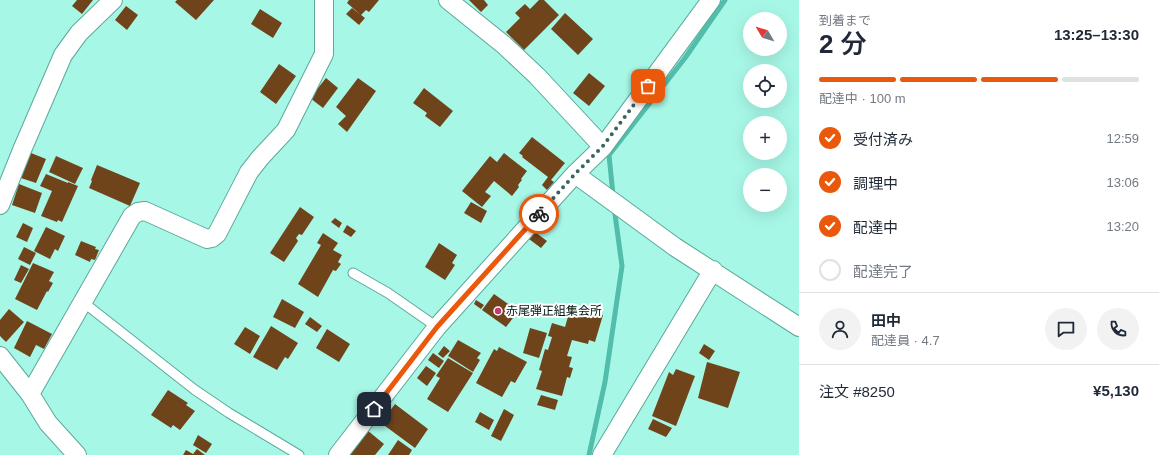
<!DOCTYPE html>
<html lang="ja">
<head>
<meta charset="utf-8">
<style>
  :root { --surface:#fff; --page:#f2f2f3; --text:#1f2937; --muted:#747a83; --line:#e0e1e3; --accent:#ea580c }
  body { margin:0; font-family:Helvetica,"Noto Sans JP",sans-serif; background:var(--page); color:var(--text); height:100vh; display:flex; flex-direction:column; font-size:15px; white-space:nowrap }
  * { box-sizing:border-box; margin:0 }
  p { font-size:13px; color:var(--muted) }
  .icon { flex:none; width:22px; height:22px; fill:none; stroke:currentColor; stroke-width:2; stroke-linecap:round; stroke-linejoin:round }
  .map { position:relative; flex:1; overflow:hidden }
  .details { display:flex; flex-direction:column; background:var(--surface); width:360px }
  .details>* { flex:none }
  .needle { width:26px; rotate:308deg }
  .buttons { position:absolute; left:743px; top:12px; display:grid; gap:8px }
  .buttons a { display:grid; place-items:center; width:44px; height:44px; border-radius:50%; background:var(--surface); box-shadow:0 4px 16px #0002; font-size:20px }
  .pin { position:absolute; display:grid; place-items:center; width:34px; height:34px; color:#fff; margin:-17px; border-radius:8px; box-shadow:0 2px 6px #0006 }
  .courier { position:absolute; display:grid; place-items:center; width:40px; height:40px; margin:-20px; border:3px solid #ea580c; border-radius:50%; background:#fff; color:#222; box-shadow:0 1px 5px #0007 }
  .head em { font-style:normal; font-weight:600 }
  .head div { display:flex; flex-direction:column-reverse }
  .head { display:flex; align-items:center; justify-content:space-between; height:68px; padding:0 20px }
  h1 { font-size:26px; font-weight:600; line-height:30px }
  .bar { display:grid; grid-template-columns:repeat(4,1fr); gap:6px 4px; align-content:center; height:48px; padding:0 20px }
  .bar i { height:5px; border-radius:3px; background:var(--line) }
  .bar .current { background:var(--accent) }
  .bar p { grid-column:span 4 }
  .line { display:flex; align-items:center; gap:10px; padding:0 20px; border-top:1px solid var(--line) }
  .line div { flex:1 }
  .round { display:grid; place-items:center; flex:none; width:42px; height:42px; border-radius:21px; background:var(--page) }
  ol { padding:0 20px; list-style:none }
  li { display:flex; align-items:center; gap:12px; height:44px }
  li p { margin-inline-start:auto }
  li .icon { padding:4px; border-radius:50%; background:var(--accent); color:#fff; stroke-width:4 }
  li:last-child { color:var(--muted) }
  li i { width:22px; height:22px; border:2px solid var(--line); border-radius:50% }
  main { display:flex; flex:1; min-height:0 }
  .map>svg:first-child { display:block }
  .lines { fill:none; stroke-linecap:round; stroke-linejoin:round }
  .stream { stroke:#52bdab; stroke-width:5 }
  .building { fill:#70441b }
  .service-casing { stroke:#5aa99b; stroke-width:11 }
  .minor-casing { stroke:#5aa99b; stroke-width:20 }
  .service { stroke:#fff; stroke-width:9 }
  .minor { stroke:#fff; stroke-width:18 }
  .done { stroke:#3a655d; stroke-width:4; stroke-dasharray:0 7.2 }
  .route { stroke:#ea580c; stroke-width:5 }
  .poi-dot { fill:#c43970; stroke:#fff; stroke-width:1.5 }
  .labels { text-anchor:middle; stroke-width:4; stroke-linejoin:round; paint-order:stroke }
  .poi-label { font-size:12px; fill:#001612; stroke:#fff; text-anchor:start }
</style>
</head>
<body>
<main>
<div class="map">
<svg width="799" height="455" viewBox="0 0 799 455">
  <rect width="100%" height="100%" fill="#a7f7e7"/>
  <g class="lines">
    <path class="stream" d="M 613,195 L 609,155 L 685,58 L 725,0
      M 589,455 L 605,382 L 622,266 L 614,207"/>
  </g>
  <path class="building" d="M 77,0 L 93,0 L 82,14 L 72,6 Z
    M 177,0 L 214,0 L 196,20 L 175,2 Z
    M 349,0 L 379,0 L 369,12 L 366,10 L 361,15 L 347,3 Z
    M 469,0 L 484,0 L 488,5 L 481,12 Z
    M 539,0 L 544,0 L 559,15 L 524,50 L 506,32 L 520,18 L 515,13 L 525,4 L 530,9 Z
    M 126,6 L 138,15 L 127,30 L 115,20 Z
    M 352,8 L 365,18 L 359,25 L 346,14 Z
    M 260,9 L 282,23 L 273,38 L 251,24 Z
    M 565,13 L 593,39 L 578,55 L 551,29 Z
    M 279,64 L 296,76 L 276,104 L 260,92 Z
    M 589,73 L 605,86 L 589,106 L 573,93 Z
    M 326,78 L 338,88 L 323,108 L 310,98 Z
    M 358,78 L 376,91 L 347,132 L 338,124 L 346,116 L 336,107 Z
    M 424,88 L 453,111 L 440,127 L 425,116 L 427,113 L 413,103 Z
    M 532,137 L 565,163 L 551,180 L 554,182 L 547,190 L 542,185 L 548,177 L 522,157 L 523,156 L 519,153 Z
    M 31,153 L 46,159 L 36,183 L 21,178 Z
    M 504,153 L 527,171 L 521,179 L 522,180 L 518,185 L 519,187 L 512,196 L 494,181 L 485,192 L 491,196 L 482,207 L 462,191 L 490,156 L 497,162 Z
    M 56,156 L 83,168 L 75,184 L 49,172 Z
    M 97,165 L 140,183 L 130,206 L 89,188 L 92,181 L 91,180 Z
    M 46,174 L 68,183 L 68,182 L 78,186 L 62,222 L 58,220 L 57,222 L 41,216 L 52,191 L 40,186 Z
    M 19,184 L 42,193 L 35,213 L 12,205 Z
    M 471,202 L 487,211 L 481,223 L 464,213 Z
    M 300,207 L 314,217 L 302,235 L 299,234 L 296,238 L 298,241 L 284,262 L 270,253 Z
    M 335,218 L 342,223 L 339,228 L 331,222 Z
    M 23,223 L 33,228 L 27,242 L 16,237 Z
    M 347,225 L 356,231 L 351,237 L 343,232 Z
    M 46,227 L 65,236 L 58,251 L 55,249 L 50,259 L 34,251 Z
    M 535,232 L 547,241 L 541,248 L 529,239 Z
    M 323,233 L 338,243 L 333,250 L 342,255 L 338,262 L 341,264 L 336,271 L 333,270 L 318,297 L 298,284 L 321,245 L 317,243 Z
    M 81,241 L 96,247 L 95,249 L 99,250 L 95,260 L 91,259 L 90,262 L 75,255 Z
    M 439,243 L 457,255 L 452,263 L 455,265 L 445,280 L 425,267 Z
    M 24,247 L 36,253 L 30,265 L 18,259 Z
    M 33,263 L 54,272 L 49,281 L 53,283 L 48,292 L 47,291 L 37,310 L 15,299 Z
    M 21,265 L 29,269 L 21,283 L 14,280 Z
    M 494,294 L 514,308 L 512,311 L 516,314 L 506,327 L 482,310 Z
    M 282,299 L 304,312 L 295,328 L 273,317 Z
    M 476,300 L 484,305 L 481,309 L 474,304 Z
    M 571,306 L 603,315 L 595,342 L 589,340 L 588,344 L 572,340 L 567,356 L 572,357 L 569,367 L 573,368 L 570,378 L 567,377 L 562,396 L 536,389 L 542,371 L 539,370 L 545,349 L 548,350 L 552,337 L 548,336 L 552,323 L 565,327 Z
    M 9,309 L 24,322 L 6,342 L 0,336 L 0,320 Z
    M 310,317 L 322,326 L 317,332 L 305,324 Z
    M 27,321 L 52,334 L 44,349 L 36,345 L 30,357 L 14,348 Z
    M 271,326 L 298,343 L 288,359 L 285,357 L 277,370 L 253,357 Z
    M 245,327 L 260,336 L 250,354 L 234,344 Z
    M 530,328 L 547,333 L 539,358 L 523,353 Z
    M 327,329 L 350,344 L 339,362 L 316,348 Z
    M 458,340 L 481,353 L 477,358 L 480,360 L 473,372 L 448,356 Z
    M 704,344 L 715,351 L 709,360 L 699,353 Z
    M 444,346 L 450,351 L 443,358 L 438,354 Z
    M 499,347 L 527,362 L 515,383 L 511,381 L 502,397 L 476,383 L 494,349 L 497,351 Z
    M 433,353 L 444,361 L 439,368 L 428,360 Z
    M 448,358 L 473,373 L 448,412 L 427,399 L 440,378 L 436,376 Z
    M 707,362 L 740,372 L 728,408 L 698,398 Z
    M 426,366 L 436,373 L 427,386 L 417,378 Z
    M 676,369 L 695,376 L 676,426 L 652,416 L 669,372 L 673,375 Z
    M 168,390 L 188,403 L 186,405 L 195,411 L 180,430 L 173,425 L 171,428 L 151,415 Z
    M 541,395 L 558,400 L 555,410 L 537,405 Z
    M 395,404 L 428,429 L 415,448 L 381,423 Z
    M 504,409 L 514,415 L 501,441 L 491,436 Z
    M 480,412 L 494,420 L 489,430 L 475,422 Z
    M 653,419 L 672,428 L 666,437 L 648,429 Z
    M 367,430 L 384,444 L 375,455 L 347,455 Z
    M 198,435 L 212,444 L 206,453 L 193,445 Z
    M 398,440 L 412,450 L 409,455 L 388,455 Z
    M 197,449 L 205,455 L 183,455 L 186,450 L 193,454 Z"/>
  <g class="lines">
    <defs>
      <path id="service" d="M 353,273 L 388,293 L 437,327
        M 83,302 L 195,390 L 229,413 L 299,455"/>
      <path id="minor" d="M 448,0 L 504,45 L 537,76 L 603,147
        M 575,174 L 675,247 L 799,327
        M 0,205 L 22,150 L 63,55 L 79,33 L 113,0
        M 0,356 L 30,394 L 48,423 L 77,455
        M 30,394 L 132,216 L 138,212 L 145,211 L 207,239 L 212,238 L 217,234 L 249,172 L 260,158 L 286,130 L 324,54 L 324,0
        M 338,455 L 437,327 L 575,174 L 603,147 L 711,0
        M 602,455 L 713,270"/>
    </defs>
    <use href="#service" class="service-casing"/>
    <use href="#minor" class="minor-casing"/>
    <use href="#service" class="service"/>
    <use href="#minor" class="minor"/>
  </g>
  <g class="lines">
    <path class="done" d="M 539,214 L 575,174 L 603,146 L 648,86"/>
    <path class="route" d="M 374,409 L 437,327 L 539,214"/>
  </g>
  <circle class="poi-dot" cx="498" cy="311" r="4"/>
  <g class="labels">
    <g class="poi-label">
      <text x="506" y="315">赤尾弾正組集会所</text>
    </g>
  </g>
</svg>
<div class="buttons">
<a><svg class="needle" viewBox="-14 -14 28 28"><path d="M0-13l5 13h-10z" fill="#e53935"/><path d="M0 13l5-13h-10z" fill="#747a83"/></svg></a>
<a><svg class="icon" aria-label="locate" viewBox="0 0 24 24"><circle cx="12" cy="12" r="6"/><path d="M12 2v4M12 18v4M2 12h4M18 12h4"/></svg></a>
<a>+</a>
<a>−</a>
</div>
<div class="pin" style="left:648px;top:86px;background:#ea580c"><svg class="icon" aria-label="bag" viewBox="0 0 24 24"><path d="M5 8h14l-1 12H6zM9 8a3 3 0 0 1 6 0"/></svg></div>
<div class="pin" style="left:374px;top:409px;background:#1f2937"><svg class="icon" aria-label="home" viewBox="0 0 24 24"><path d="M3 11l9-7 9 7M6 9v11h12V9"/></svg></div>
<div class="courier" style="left:539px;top:214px"><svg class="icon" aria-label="bike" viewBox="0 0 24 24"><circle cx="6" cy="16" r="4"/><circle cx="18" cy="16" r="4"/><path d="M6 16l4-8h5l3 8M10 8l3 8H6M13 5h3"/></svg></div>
</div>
<section class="details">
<div class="head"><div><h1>2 分</h1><p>到着まで</p></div><em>13:25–13:30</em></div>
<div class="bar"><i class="current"></i><i class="current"></i><i class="current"></i><i></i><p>配達中 · 100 m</p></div>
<ol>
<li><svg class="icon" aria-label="check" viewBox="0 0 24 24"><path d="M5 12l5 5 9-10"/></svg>受付済み<p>12:59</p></li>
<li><svg class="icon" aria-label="check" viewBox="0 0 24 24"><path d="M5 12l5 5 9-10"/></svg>調理中<p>13:06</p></li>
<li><svg class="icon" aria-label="check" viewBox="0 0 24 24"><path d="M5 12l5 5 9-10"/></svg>配達中<p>13:20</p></li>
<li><i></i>配達完了</li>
</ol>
<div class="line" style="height:72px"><a class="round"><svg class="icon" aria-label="person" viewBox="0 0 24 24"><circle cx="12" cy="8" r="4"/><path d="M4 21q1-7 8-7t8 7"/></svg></a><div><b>田中</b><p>配達員 · 4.7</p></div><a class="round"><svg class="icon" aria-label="chat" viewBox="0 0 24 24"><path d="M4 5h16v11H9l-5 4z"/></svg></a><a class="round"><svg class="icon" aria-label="phone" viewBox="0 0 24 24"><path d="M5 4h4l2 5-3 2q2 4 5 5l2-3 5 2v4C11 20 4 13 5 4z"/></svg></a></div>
<div class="line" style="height:52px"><div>注文 #8250</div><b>¥5,130</b></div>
</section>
</main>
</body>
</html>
